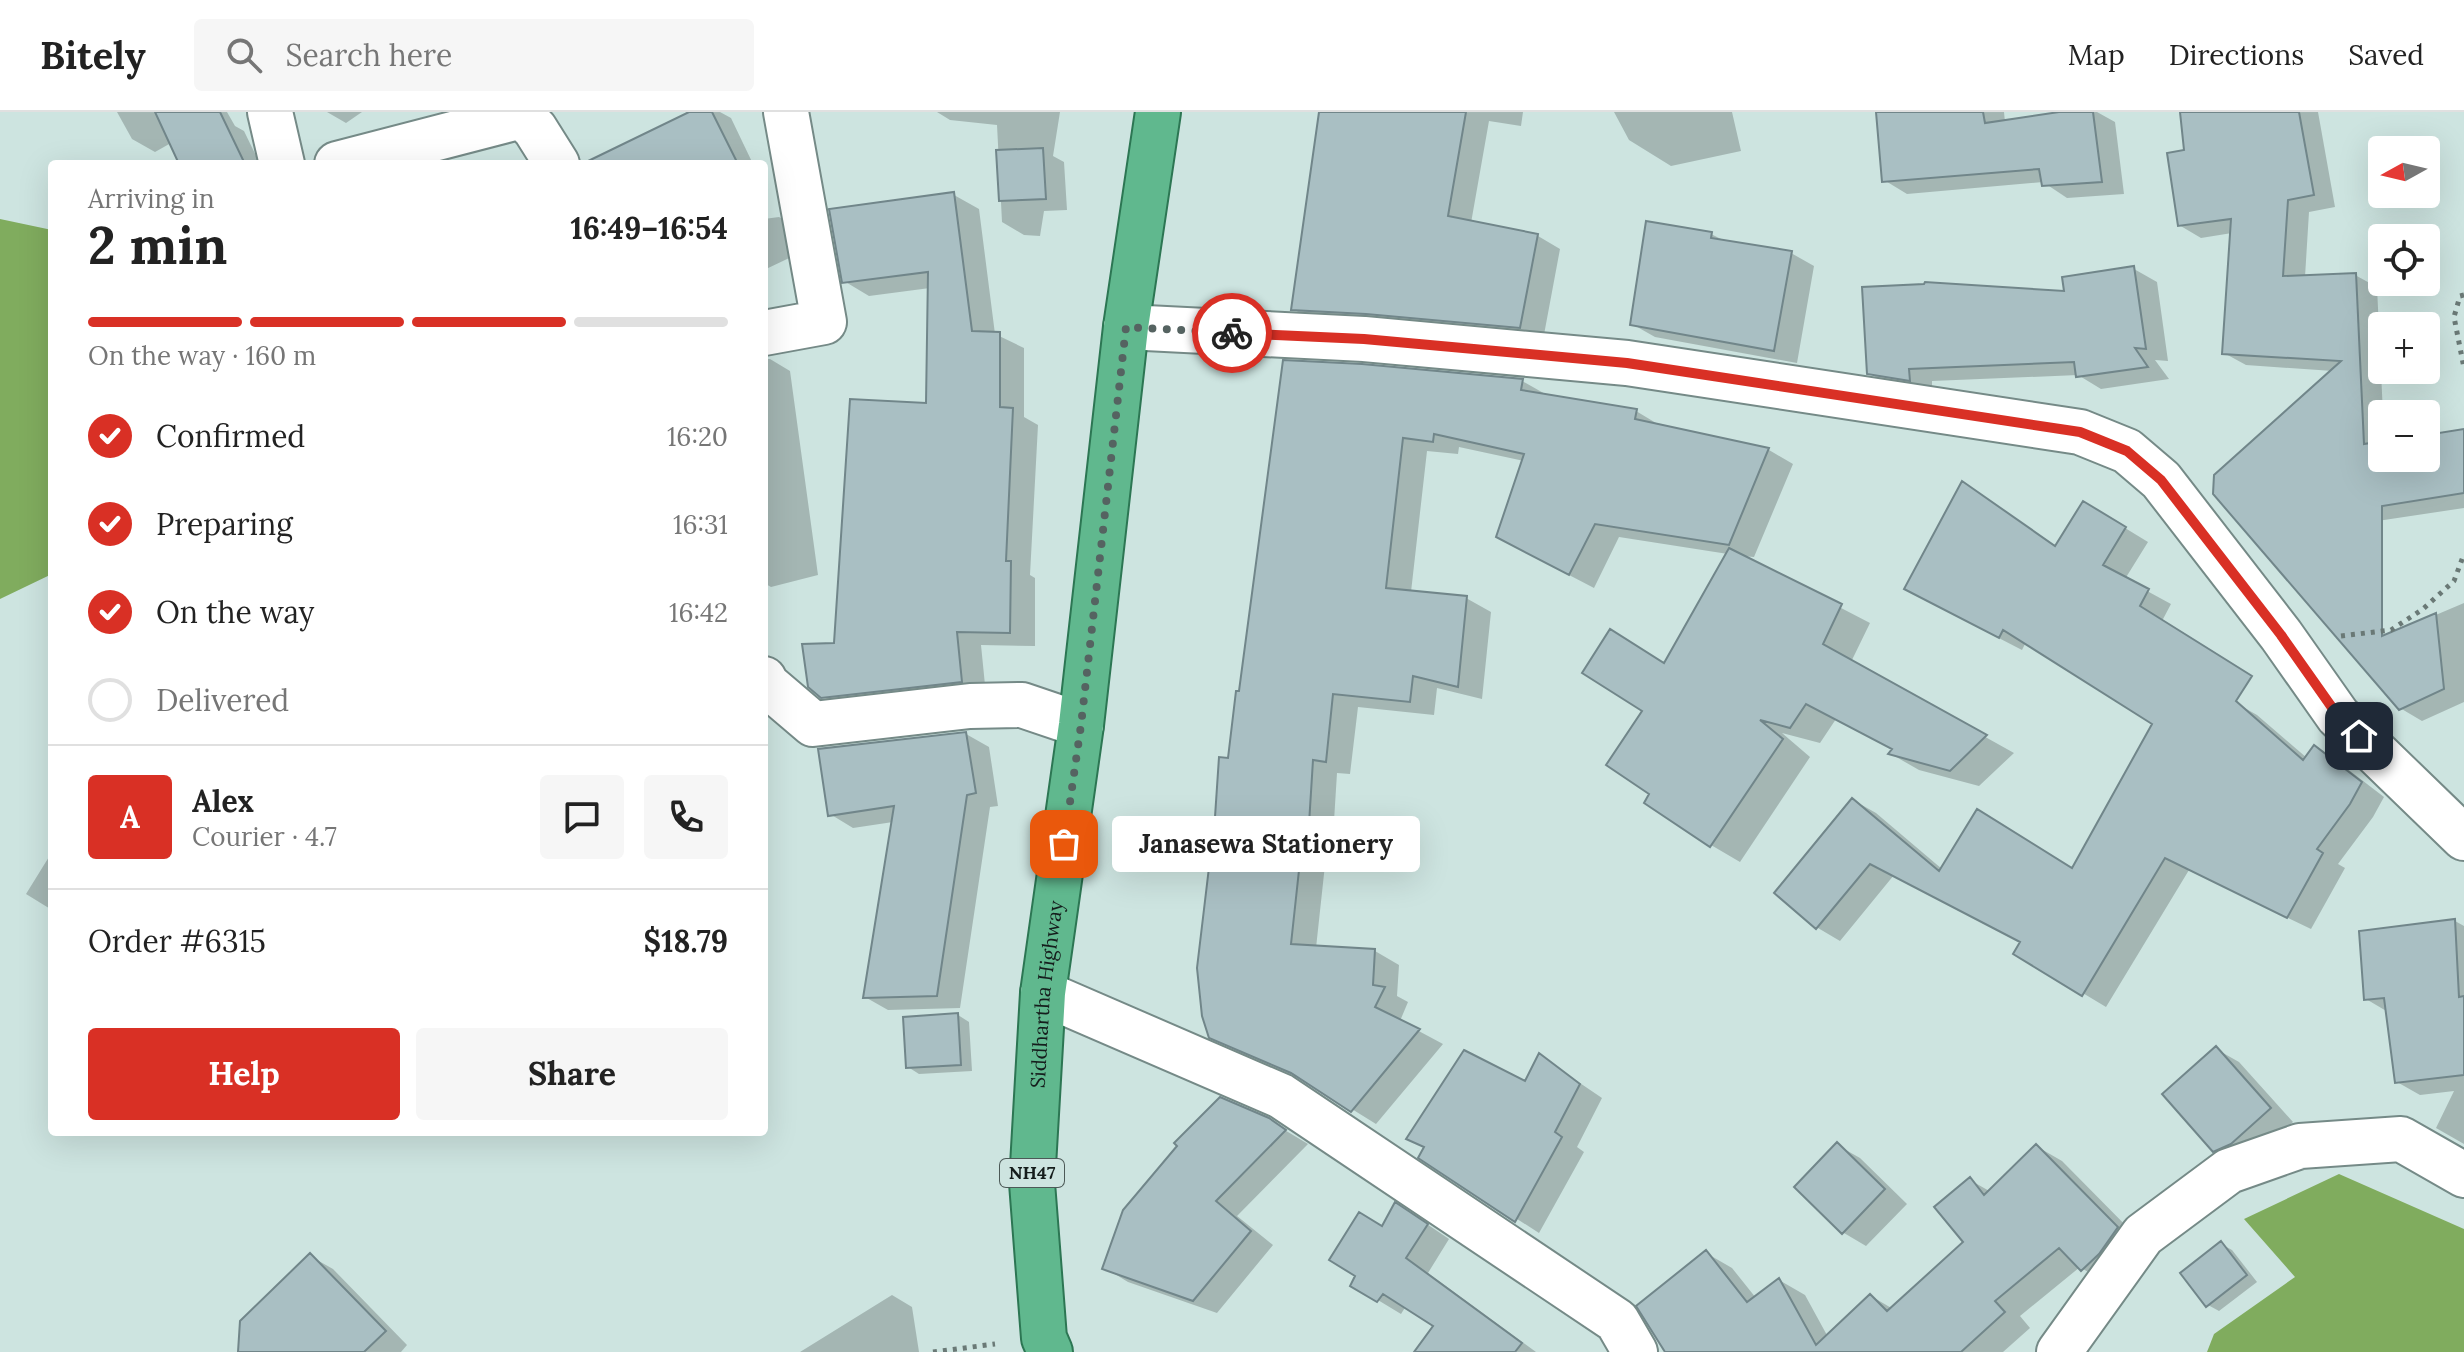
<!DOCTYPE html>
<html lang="en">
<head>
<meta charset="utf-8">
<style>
  :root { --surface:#fff; --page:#f6f6f6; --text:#222; --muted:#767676; --line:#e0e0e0; --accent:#d93025 }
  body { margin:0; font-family:Lora,serif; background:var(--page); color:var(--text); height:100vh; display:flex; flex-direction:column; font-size:30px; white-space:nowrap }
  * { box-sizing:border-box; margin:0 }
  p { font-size:26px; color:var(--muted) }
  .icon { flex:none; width:44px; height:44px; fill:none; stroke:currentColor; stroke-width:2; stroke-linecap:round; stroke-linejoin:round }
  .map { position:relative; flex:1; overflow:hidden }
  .drawer { position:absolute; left:48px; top:48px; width:720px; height:976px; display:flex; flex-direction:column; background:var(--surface); border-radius:8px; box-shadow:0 8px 32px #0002 }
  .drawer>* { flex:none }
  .needle { width:52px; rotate:262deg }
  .buttons { position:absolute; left:2368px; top:24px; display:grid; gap:16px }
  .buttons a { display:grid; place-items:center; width:72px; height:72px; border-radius:8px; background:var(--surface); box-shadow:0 8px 32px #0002; font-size:40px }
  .pin { position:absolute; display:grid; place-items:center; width:68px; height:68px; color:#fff; margin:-34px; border-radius:16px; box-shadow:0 4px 12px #0006 }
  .courier { position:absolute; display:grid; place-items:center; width:80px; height:80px; margin:-40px; border:6px solid #d93025; border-radius:50%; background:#fff; color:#222; box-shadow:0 2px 10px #0007 }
  .bubble { position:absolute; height:56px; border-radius:8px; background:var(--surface); box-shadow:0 8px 32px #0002; font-size:26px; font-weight:800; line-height:56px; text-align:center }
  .head em { font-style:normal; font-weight:800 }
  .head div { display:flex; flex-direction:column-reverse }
  .head { display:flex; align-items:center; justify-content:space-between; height:136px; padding:0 40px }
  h1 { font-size:52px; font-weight:800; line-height:60px }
  .bar { display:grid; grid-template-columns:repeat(4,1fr); gap:12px 8px; align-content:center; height:96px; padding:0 40px }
  .bar i { height:10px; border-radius:6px; background:var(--line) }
  .bar .current { background:var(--accent) }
  .bar p { grid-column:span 4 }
  .line { display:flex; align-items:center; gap:20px; padding:0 40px; border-top:2px solid var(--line) }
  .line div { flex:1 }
  .round { display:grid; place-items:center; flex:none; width:84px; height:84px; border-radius:8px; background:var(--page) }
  ol { padding:0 40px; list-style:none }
  li { display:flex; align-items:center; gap:24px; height:88px }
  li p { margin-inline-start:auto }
  li .icon { padding:8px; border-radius:50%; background:var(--accent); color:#fff; stroke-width:4 }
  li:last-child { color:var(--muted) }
  li i { width:44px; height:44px; border:4px solid var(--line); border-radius:50% }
  .primary-button { display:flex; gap:16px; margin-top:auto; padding:16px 40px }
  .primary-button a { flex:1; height:92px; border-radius:8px; background:var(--accent); color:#fff; font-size:32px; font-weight:800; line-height:92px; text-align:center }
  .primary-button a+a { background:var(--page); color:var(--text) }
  header { display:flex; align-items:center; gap:48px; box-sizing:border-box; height:112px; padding:0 40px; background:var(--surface); border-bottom:2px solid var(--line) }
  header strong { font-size:38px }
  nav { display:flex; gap:44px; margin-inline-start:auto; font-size:28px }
  .search { width:560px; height:72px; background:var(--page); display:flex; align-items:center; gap:20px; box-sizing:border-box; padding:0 28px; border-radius:8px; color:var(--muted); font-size:30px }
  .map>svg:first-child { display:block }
  .forest { fill:#80ac5e }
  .shadow { fill:#0003 }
  .building { fill:#a9bfc3; stroke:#71868a; stroke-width:2 }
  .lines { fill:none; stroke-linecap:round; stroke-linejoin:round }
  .minor-casing { stroke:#758a87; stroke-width:48 }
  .trunk-casing { stroke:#2c7653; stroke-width:48 }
  .path { stroke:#6a7976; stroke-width:5; stroke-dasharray:4 6; stroke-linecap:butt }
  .minor { stroke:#fff; stroke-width:44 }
  .trunk { stroke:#60b88e; stroke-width:44 }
  .done { stroke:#556361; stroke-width:8; stroke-dasharray:0 14.4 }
  .route { stroke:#d93025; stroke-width:10 }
  .labels { text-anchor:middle; stroke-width:7; stroke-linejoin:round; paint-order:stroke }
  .shield { fill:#cde4e0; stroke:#4c5957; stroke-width:2 }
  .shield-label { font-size:18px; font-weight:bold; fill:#151d1c }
  .street-label { font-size:20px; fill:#151d1c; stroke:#cde4e0 }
</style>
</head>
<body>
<header>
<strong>Bitely</strong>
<div class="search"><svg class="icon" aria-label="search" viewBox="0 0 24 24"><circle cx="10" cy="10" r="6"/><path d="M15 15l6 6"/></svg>Search here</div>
<nav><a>Map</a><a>Directions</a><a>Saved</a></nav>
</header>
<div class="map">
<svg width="2464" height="1240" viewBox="0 0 2464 1240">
  <rect width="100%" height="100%" fill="#cde4e0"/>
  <path class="forest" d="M 0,107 L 52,118 L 52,462 L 0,487 Z
    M 2339,1062 L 2464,1117 L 2464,1240 L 2207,1240 L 2214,1222 L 2295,1165 L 2244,1107 Z"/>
  <path class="shadow" d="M 117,0 L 227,0 L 235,14 L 244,19 L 260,52 L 181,52 L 171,31 L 155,40 L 132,27 Z
    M 327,0 L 362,0 L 346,11 Z
    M 694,0 L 720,0 L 731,6 L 753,52 L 619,52 Z
    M 937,0 L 1060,0 L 1053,44 L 1064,50 L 1067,98 L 1044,99 L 1040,124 L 1024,123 L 1002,110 L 997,13 L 950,8 Z
    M 1320,0 L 1523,0 L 1521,14 L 1489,9 L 1471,111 L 1538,124 L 1560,137 L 1543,228 L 1315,210 L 1293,197 Z
    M 1614,0 L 1732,0 L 1741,39 L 1671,54 L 1629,28 Z
    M 1878,0 L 2004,0 L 2005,10 L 2073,0 L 2097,0 L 2115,10 L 2124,82 L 2067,86 L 2043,70 L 1907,82 L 1884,68 Z
    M 2182,0 L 2318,0 L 2335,95 L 2309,100 L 2305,165 L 2355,163 L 2377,175 L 2383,302 L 2382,346 L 2426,346 L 2426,325 L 2464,321 L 2464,396 L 2344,414 L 2333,259 L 2246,253 L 2224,241 L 2232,121 L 2201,126 L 2179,113 L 2187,40 Z
    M 954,83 L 979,97 L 995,222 L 1024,236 L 1024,305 L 1038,313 L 1030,463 L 1035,466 L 1035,534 L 981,533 L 986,583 L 848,599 L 822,584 L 836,533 L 928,293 L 930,176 L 869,184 L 844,169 Z
    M 779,105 L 802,118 L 806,138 L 764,158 L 764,107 Z
    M 1711,122 L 1727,130 L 1791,141 L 1814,154 L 1797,251 L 1655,225 L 1632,212 Z
    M 2134,157 L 2157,170 L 2168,249 L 2155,248 L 2169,267 L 2101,277 L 2078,263 L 1932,269 L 1932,281 L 1892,275 L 1869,261 Z
    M 764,247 L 770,247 L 790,259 L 818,463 L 771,475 L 764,471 Z
    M 1285,250 L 1522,269 L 1547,283 L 1636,299 L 1661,314 L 1769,338 L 1793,352 L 1754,445 L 1741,444 L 1870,511 L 1851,550 L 2014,641 L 1979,674 L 1919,658 L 1891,642 L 1894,637 L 1836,607 L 1820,631 L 1782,621 L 1810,645 L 1740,750 L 1711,733 L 1652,682 L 1645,598 L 1666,553 L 1728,442 L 1619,425 L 1594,476 L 1523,439 L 1524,349 L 1459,335 L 1458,342 L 1427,339 L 1411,480 L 1466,486 L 1491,500 L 1482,587 L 1437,576 L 1434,603 L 1358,595 L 1350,662 L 1337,661 L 1333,725 L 1328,725 L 1316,836 L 1375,839 L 1399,853 L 1397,884 L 1408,890 L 1400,909 L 1443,932 L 1376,1012 L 1310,971 L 1236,939 L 1211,924 L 1230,648 Z
    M 1985,385 L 2057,435 L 2107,405 L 2148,430 L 2125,467 L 2171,492 L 2162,509 L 2234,590 L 2257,603 L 2307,646 L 2314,636 L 2337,649 L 2384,685 L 2373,705 L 2338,752 L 2345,756 L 2311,817 L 2189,758 L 2106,895 L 2016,841 L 2022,830 L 1894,763 L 1840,829 L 1818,816 L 1777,781 L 1853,688 L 1876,701 L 1942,757 L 2073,758 L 2168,618 L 2026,530 L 2022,538 L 1929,490 Z
    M 2464,491 L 2464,590 L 2422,609 L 2400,596 L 2351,539 Z
    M 966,622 L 989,635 L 998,694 L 990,695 L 960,896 L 888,898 L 865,885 L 893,710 L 853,716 L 830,702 Z
    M 52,740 L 52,798 L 26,782 Z
    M 2455,809 L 2464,814 L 2464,1032 L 2436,1016 L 2454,979 L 2420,983 L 2397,970 L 2388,900 L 2366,887 Z
    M 958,903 L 969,910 L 972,959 L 919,962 L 908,955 Z
    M 2216,937 L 2239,950 L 2293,1010 L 2255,1044 L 2238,1052 L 2214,1038 Z
    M 1540,944 L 1602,986 L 1577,1035 L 1584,1040 L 1539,1121 L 1421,1045 L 1526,972 Z
    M 1268,1008 L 1308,1032 L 1237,1104 L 1273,1133 L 1217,1201 L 1128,1170 L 1105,1156 Z
    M 1837,1033 L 1860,1046 L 1907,1092 L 1866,1134 L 1844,1121 L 1797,1075 Z
    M 2036,1034 L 2062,1049 L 2143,1131 L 2109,1173 L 2080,1155 L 2020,1204 L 2030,1216 L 2003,1240 L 1668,1240 L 1706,1141 L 1732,1156 L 1756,1186 L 1779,1168 L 1805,1183 L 1828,1225 L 1871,1184 L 1893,1197 L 1966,1131 L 1970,1068 L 1991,1080 Z
    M 1418,1106 L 1449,1127 L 1428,1161 L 1536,1240 L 1416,1240 L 1436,1214 L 1406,1194 L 1401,1202 L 1353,1173 L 1383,1116 Z
    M 2221,1132 L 2232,1138 L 2257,1170 L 2219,1199 L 2208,1193 Z
    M 310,1144 L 333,1157 L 407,1233 L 401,1240 L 317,1240 Z
    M 892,1183 L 912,1195 L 919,1240 L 800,1240 Z"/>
  <path class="building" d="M 155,0 L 220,0 L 245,52 L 179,52 Z
    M 689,0 L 712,0 L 738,52 L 582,52 Z
    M 1319,0 L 1466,0 L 1448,104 L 1538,122 L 1520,216 L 1366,202 L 1291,198 Z
    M 1876,0 L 1983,0 L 1985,11 L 2059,0 L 2093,0 L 2102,70 L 2042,74 L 2039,57 L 1882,70 Z
    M 2180,0 L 2299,0 L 2314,83 L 2288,88 L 2283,164 L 2356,161 L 2364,332 L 2382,329 L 2382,346 L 2426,346 L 2426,323 L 2464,317 L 2464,381 L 2382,394 L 2382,524 L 2436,501 L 2444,577 L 2399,598 L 2213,382 L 2214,363 L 2341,249 L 2222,242 L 2231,107 L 2178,114 L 2167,41 L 2184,38 Z
    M 1043,36 L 1046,87 L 999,89 L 996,38 Z
    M 954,80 L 972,219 L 1000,220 L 1000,295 L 1013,296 L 1006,449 L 1011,449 L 1010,521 L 957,520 L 962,570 L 821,586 L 808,575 L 802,532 L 834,531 L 850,287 L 926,291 L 928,160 L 842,171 L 829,97 Z
    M 1646,109 L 1712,120 L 1711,126 L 1792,139 L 1774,239 L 1630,213 Z
    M 2134,154 L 2146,237 L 2135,236 L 2148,255 L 2076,265 L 2074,250 L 1909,257 L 1910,269 L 1867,262 L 1862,175 L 1924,172 L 1925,170 L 2064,179 L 2062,165 Z
    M 1283,248 L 1362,252 L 1523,267 L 1521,278 L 1637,297 L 1635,307 L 1769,336 L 1729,433 L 1595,412 L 1569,463 L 1496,425 L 1524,342 L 1434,322 L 1433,330 L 1403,326 L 1386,476 L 1467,484 L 1458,575 L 1413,564 L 1410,590 L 1333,582 L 1326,650 L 1313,648 L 1309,712 L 1304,712 L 1291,832 L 1375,837 L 1373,873 L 1385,875 L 1375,895 L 1420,917 L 1351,1000 L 1291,961 L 1209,926 L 1202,904 L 1197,856 L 1215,705 L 1219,645 L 1228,646 L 1236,579 L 1239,579 Z
    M 1962,369 L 2055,434 L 2083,389 L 2126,415 L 2103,453 L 2149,477 L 2140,494 L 2252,564 L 2236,589 L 2303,648 L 2314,633 L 2362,670 L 2350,692 L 2317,737 L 2323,741 L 2287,806 L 2165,746 L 2082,884 L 2013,842 L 2020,830 L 1870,752 L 1816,817 L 1774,781 L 1852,686 L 1939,759 L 1977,697 L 2072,756 L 2152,612 L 2003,518 L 1999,526 L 1904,477 Z
    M 1729,436 L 1842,492 L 1823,532 L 1987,623 L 1950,659 L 1888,642 L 1892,637 L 1806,592 L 1790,616 L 1760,608 L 1783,627 L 1710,735 L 1644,691 L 1649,682 L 1606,653 L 1642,599 L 1582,561 L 1610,517 L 1664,551 Z
    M 966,620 L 976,681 L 967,683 L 937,884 L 863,886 L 894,694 L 828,704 L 818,637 Z
    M 2455,807 L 2459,885 L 2464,884 L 2464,963 L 2395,971 L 2384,886 L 2364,888 L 2359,819 Z
    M 958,901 L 961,953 L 906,956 L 903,905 Z
    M 2216,934 L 2271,996 L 2231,1032 L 2213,1040 L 2162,982 Z
    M 1464,938 L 1525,969 L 1539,941 L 1580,972 L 1555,1020 L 1562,1025 L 1515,1110 L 1418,1046 L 1424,1035 L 1406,1027 Z
    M 1220,985 L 1269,1006 L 1286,1018 L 1216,1089 L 1251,1119 L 1193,1189 L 1102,1157 L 1123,1098 L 1177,1034 L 1174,1031 Z
    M 1837,1030 L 1885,1077 L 1842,1122 L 1794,1075 Z
    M 2036,1032 L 2118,1115 L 2099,1142 L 2081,1159 L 2059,1136 L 1995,1189 L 2005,1200 L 1961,1240 L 1665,1240 L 1636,1194 L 1706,1138 L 1747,1190 L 1779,1166 L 1816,1233 L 1870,1182 L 1887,1199 L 1963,1130 L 1934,1095 L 1970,1065 L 1984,1083 Z
    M 1395,1090 L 1428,1112 L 1406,1146 L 1522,1231 L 1515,1240 L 1414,1240 L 1433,1214 L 1383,1182 L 1377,1190 L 1350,1174 L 1355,1164 L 1329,1148 L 1359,1100 L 1382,1114 Z
    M 2221,1129 L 2247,1163 L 2206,1195 L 2180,1161 Z
    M 310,1141 L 386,1219 L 364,1240 L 238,1240 L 240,1209 Z"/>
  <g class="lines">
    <defs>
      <path id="minor" d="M 270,0 L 282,52
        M 337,52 L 522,4 L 535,17 L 557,52
        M 1126,215 L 1364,227 L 1627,251 L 2080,320 L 2127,339 L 2161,368 L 2281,523 L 2338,604 L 2464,726
        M 764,221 L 824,210 L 786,0
        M 764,567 L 766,572 L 813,612 L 970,594 L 1022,593 L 1081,613
        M 1043,881 L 1281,984 L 1617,1209 L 1635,1240
        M 2059,1240 L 2143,1123 L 2229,1059 L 2300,1034 L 2401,1027 L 2464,1063"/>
      <g id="trunk">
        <path id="s1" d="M 1050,1240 L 1044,1226 L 1032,1071 L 1043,881 L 1081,613 L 1126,215 L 1158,0"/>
      </g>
    </defs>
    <use href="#minor" class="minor-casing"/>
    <use href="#trunk" class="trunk-casing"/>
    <path class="path" d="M 2464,183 L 2460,184 L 2454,205 L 2464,256
      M 2341,524 L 2391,518 L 2423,497 L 2454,469 L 2464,442
      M 933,1240 L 995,1232"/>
    <use href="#minor" class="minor"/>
    <use href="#trunk" class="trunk"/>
  </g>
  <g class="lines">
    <path class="done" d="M 1064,732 L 1081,613 L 1126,215 L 1232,221"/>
    <path class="route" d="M 1232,221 L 1364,227 L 1627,251 L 2080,320 L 2127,339 L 2161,368 L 2281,523 L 2338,604 L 2359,624"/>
  </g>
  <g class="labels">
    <rect class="shield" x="1000" y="1047" width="64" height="28" rx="6"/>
    <g class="shield-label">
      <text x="1032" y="1067">NH47</text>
    </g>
    <g class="street-label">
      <text dy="7" stroke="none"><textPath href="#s1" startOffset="360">Siddhartha Highway</textPath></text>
    </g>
  </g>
</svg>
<div class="buttons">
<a><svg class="needle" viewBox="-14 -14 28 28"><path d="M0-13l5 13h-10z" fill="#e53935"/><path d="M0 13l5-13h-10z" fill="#767676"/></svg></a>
<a><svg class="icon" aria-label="locate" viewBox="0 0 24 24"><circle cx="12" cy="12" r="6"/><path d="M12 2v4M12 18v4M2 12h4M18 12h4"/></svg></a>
<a>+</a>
<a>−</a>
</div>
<div class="pin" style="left:1064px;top:732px;background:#ea580c"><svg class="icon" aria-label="bag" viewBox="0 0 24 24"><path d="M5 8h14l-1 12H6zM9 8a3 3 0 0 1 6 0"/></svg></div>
<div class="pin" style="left:2359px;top:624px;background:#1f2937"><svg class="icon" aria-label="home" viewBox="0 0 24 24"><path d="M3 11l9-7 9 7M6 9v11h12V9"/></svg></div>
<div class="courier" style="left:1232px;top:221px"><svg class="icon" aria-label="bike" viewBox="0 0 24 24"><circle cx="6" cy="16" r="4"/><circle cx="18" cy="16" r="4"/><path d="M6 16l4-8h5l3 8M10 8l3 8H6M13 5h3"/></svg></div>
<div class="bubble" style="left:1112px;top:704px;width:308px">Janasewa Stationery</div>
<section class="drawer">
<div class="head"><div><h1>2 min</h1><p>Arriving in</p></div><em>16:49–16:54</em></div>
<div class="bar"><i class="current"></i><i class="current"></i><i class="current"></i><i></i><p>On the way · 160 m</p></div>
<ol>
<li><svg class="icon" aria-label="check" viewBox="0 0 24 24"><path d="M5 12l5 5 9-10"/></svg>Confirmed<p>16:20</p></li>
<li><svg class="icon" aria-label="check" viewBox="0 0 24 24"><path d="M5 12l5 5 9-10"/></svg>Preparing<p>16:31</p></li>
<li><svg class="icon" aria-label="check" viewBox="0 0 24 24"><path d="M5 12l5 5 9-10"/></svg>On the way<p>16:42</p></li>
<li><i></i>Delivered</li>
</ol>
<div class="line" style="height:144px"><b class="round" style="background:var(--accent);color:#fff">A</b><div><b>Alex</b><p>Courier · 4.7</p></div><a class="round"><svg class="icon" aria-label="chat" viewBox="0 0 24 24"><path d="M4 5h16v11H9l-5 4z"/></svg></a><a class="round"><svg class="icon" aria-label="phone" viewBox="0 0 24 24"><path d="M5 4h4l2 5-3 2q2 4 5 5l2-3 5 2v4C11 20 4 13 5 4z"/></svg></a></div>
<div class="line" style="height:104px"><div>Order #6315</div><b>$18.79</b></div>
<div class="primary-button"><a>Help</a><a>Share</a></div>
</section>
</div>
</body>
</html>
